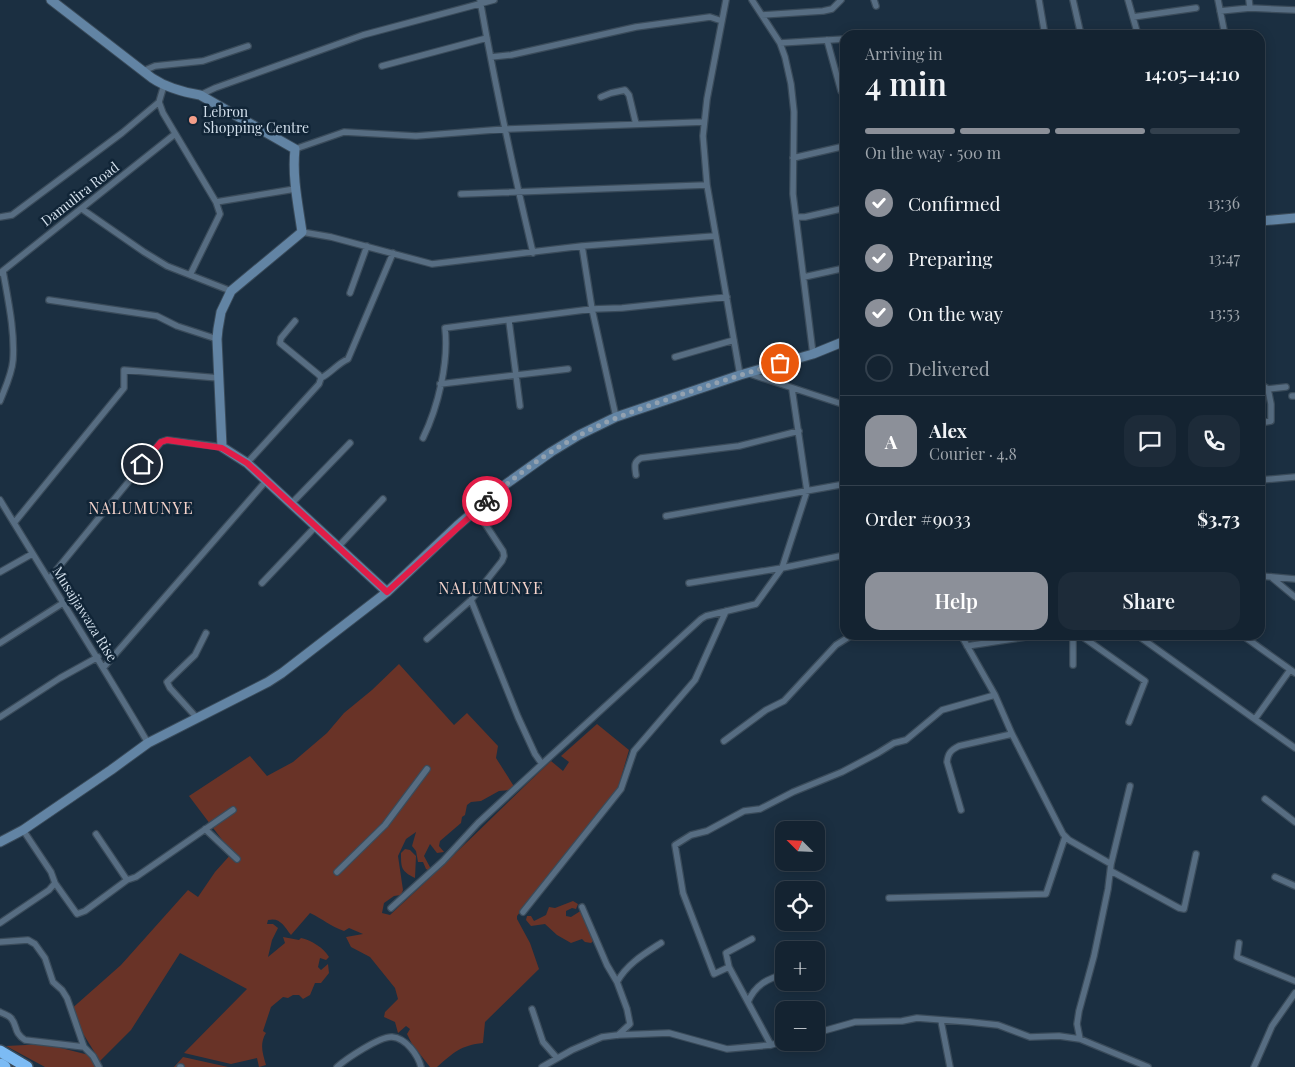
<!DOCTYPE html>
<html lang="en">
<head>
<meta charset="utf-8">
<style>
  :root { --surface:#142331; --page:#1d2b39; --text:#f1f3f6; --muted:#9da4ab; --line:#33404d; --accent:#8c9099 }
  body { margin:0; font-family:"Playfair Display",serif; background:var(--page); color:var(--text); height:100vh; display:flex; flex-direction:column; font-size:19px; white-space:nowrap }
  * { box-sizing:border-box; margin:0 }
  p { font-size:16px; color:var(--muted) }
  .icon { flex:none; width:28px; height:28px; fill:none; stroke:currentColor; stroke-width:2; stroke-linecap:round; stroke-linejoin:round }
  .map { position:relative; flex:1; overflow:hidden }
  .sheet { position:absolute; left:840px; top:30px; width:425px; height:610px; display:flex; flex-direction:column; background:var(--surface); border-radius:15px; box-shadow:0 2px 12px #0003,0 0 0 1px var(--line) }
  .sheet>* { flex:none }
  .needle { width:32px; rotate:294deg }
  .controls { position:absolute; left:775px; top:821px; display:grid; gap:10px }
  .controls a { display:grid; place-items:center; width:50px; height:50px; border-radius:10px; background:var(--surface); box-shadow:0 2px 12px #0003,0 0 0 1px var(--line); font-size:25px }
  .pin { position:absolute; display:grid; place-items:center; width:42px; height:42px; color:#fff; margin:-21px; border:2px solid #fff; border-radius:50%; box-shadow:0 1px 5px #0007 }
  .courier { position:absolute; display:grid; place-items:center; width:50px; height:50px; margin:-25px; border:4px solid #e11d48; border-radius:50%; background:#fff; color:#222; box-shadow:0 1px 6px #0007 }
  .summary em { font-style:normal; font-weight:600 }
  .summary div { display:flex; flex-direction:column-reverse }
  .summary { display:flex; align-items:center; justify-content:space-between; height:85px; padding:0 25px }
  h1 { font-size:32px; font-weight:600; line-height:38px }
  .bar { display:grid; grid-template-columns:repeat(4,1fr); gap:8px 5px; align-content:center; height:60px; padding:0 25px }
  .bar i { height:6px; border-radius:4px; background:var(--line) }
  .bar .active { background:var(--accent) }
  .bar p { grid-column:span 4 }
  .line { display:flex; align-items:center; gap:12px; padding:0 25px; border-top:1px solid var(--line) }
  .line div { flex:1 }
  .round { display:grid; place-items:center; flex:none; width:52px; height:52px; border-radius:15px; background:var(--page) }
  ol { padding:0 25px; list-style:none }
  li { display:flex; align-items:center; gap:15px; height:55px }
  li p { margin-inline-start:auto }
  li .icon { padding:5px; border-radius:50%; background:var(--accent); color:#fff; stroke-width:4 }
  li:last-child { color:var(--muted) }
  li i { width:28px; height:28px; border:2px solid var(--line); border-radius:50% }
  .primary-button { display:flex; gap:10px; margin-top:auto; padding:10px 25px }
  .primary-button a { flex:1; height:58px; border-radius:15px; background:var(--accent); color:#fff; font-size:20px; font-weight:600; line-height:58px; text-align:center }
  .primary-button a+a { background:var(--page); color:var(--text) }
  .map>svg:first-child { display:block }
  .green { fill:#693327 }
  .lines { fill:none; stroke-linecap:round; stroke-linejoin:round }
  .street-casing { stroke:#3a4b5a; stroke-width:8 }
  .secondary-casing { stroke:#3a4b5a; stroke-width:11 }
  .highway-casing { stroke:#3a4b5a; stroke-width:14 }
  .street { stroke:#576d82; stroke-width:5.5 }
  .secondary { stroke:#6284a4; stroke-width:9 }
  .highway { stroke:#7cbbf4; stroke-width:11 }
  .done { stroke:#92a1b0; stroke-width:5; stroke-dasharray:0 9 }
  .route { stroke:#e11d48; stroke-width:6 }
  .poi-dot { fill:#f49e89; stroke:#112537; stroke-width:2 }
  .labels { text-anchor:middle; stroke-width:5; stroke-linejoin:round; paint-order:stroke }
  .poi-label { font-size:14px; fill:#d2dfeb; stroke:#112537; text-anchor:start }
  .street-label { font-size:14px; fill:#d2dfeb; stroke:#112537 }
  .quarter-label { font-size:16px; letter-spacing:1px; fill:#f6d4cc; stroke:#112537 }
</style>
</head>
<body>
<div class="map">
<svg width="1295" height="1067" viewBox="0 0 1295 1067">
  <rect width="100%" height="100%" fill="#1b2f41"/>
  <path class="green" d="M 399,664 L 454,725 L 467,713 L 498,746 L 496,758 L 515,788 L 511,790 L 499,791 L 481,801 L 471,802 L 467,805 L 465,815 L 462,817 L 461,823 L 440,841 L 439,846 L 444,852 L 437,853 L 430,844 L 424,856 L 431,869 L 428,870 L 426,869 L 423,862 L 418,862 L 416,851 L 412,846 L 416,832 L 406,839 L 398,856 L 403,890 L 401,895 L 394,896 L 384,903 L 382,913 L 390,915 C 445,865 497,812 551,761 L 563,771 L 569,762 L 561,756 L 597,724 L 629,750 L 618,788 L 517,916 L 517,919 L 530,943 L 539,969 L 485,1022 L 483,1043 C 461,1045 453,1053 437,1067 L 430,1067 L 412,1044 L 407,1034 L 410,1029 L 406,1026 L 398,1033 L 395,1022 L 384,1017 L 385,1012 L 398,999 L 395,988 L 370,957 L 351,947 L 346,937 L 363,934 L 349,928 L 344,931 C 330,926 323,919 310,913 L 291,935 C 284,926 280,917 268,920 L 267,924 L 273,924 L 278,928 L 272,940 L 268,957 L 285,943 L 283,937 L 299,940 L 301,938 C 311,940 324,948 329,957 L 326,960 L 320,958 L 318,967 L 321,970 L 328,964 L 329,973 L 321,983 L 315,983 L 310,995 L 303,999 L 299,995 L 293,995 L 288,998 L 283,997 L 271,1007 L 263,1031 L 266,1033 C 259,1044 263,1054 266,1065 L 259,1067 L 257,1058 L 231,1064 L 184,1053 L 247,989 L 180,953 L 131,1030 L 100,1061 L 69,1011 L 121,965 L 188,890 L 198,897 L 215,872 L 232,853 L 189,796 L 250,756 L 267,776 L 293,762 L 327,733 L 344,713 L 372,690 Z
    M 405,849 L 410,850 L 416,856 L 415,878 C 401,871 401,868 401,853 Z
    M 573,901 L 578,904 L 576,909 L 572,908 L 566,911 L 566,916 L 571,917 L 582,910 L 594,940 L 591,943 L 585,942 L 582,939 L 571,943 L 557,935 L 545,924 L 531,926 L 526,920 L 527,916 L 531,916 L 534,921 L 546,915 L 549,907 L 555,908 Z
    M 45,1044 L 93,1056 L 98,1067 L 45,1067 L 6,1046 Z
    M 183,1057 L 228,1067 L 174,1067 Z"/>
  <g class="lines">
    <defs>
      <path id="street" d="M 480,0 C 495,85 513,169 533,253
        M 726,0 L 707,99 L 703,136 L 707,185 L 740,375
        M 752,0 L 780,43 L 785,57 L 791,84 L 794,112 L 793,194 L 813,354
        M 874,0 L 876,6
        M 1039,0 L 1045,35
        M 1073,0 L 1081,35
        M 1128,0 L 1138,35
        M 1218,0 L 1225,35
        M 1249,0 L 1250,8
        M 1220,11 L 1250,8 L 1295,10
        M 762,15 L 823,11 L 832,9 L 841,0
        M 1133,17 L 1196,8
        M 905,35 L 911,35
        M 827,40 L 841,91 L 845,91
        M 780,43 L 845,39
        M 491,57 L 511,55 L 636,27 L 710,17 L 722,21
        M 382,66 L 487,38
        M 143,71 L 155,66 L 203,61 L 248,46
        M 164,85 L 159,102 L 163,113 L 216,202 L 220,214 L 190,275
        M 200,95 L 215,88 L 363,35 L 494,0
        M 601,97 L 611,93 L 625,90 L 629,95 L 636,124
        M 295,149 L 344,132 L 416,136 L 506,129 L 704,122
        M 793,158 L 845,146
        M 461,194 L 707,185
        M 216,202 L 295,189
        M 82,209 L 144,252 L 167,266 L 231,291
        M 0,217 L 12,215 L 122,133 L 159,102
        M 797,217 L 805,217 L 845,208
        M 302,232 L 331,237 L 432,264 L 582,246 L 592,309 L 616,417
        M 582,246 L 715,236
        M 0,273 L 175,134
        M 804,277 L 845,268
        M 350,293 L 367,246
        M 49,300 L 157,316 L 177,326 L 217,339
        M 295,321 L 281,338 L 280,343 L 319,375 L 321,378
        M 509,321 L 520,406
        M 675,357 L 734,340
        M 747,373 L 845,405
        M 440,384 L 568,369
        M 1260,384 L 1268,389 L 1286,387
        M 1292,396 L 1295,396
        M 0,401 C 5,388 12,374 13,360 C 15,331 8,300 3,271
        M 1260,423 L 1271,421 L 1271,404 L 1268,389
        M 423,438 C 438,407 449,362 445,328 L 592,309 L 622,308 L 727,297
        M 247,463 L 319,384 L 321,378 C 331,373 337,364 348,359 L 393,253
        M 636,475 C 635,467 633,462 641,458 L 739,446 L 799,431
        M 1260,480 L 1295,477
        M 0,500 C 49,581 100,661 148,743
        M 292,503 L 350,443
        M 666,516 L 845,484
        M 14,523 L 124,388 L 124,370 L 219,378
        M 338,547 L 383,499
        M 0,572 L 32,554
        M 1260,576 L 1295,579
        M 1271,577 L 1295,597
        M 49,579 L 161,442 L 167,440 L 222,447
        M 262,583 L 316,526
        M 689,583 L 782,568 L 807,491 L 792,389
        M 471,600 L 518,717 L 535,754 L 542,764 L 701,619 L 706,616 L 756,604 L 782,568 L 845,555
        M 961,635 L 995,695 L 1012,734 L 1063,834 L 1069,840 L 1111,864
        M 1080,635 L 1145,681 L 1129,722
        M 1137,635 L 1295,748
        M 1242,635 L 1295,673
        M 427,639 L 471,600 L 502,561 L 504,556 L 503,551 L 476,510
        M 0,643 L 63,603
        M 967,646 L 1032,636
        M 1073,665 L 1073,635
        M 104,667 L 266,481
        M 0,717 L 60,678 L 98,657
        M 197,718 L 170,688 L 167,682 L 195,655 L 206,633
        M 1255,719 L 1290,670
        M 724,741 L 766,710 L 784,701 L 836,645 L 852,635
        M 1265,799 L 1295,822
        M 961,810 L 947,762 C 948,753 951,750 959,746 L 1012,734
        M 205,829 L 237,859
        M 23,830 L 51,872 L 55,883 L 77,914 L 85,911 L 127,880 L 136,877 L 233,810
        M 96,834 L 127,880
        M 1111,871 L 1179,908 L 1184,909 L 1196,854
        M 337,872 L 385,825 L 427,769
        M 1275,877 L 1295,886
        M 889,898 L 1046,894 L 1065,837
        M 582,907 L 607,965 L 617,982
        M 391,908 L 443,861 L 478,823 L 542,764
        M 523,912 L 621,789 L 634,751 L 695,680 L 726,611
        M 0,923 L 49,890 L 55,883
        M 0,942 L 28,940 L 35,944 L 45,958 L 53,982 L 62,990 L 67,998 L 84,1047 L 93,1056 L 99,1067
        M 1239,943 L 1237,957 L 1239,958 L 1295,981
        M 729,967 L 726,953 L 752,939
        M 748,1002 C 755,985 767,979 784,974
        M 532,1009 L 543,1042 L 557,1058
        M 0,1012 C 4,1014 8,1015 11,1018 C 18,1026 13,1032 25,1040 L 84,1047
        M 941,1021 L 950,1067
        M 816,1033 L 855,1022 L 902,1021 L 917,1018 L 970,1022 L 998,1025 L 1030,1037 L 1059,1036 L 1080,1039 L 1148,1067
        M 618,1035 L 630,1024 L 627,1009 L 617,982 C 627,964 644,954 661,943
        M 1080,1039 L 1077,1024 L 1079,1011 L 1094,956 L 1108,889 L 1111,864 L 1130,786
        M 771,1045 L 729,967 L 714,974 L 683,893 L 675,845 L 691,835 L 707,831 L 744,811 L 760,809 L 793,792 L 842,772 L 878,753 L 894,743 L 906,740 L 942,710 L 995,695
        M 180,1067 L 181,1067
        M 337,1067 C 346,1059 380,1036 392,1037 C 406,1038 418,1055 421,1067
        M 542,1067 L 572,1050 L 602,1037 L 618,1035 L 669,1033 L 727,1049 L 771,1045 L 784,1041
        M 1254,1067 L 1272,1026 L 1295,993"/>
      <path id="secondary" d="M 51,0 L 152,78 C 167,88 182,92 200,95 L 295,149 C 292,177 298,204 302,232 L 231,291 L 221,312 L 218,329 L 217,339 L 222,447 L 247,463 L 387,592
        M 1260,221 L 1295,218
        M 0,842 L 23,830 L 111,770 L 148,743 L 268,682 L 282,673 L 387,592 L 457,526 L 506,484 L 551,452 L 579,435 L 616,417 L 740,375 L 813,354 L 845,341"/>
      <path id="highway" d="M 0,1051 L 27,1067
        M 0,1064 L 5,1067"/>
    </defs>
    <use href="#street" class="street-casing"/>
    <use href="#secondary" class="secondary-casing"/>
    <use href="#highway" class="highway-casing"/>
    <use href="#street" class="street"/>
    <use href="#secondary" class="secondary"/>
    <use href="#highway" class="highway"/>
  </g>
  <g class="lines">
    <path class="done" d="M 487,501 C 515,476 546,453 580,435 C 609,419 640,409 671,398 C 707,386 743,374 780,363"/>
    <path class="route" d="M 142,464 L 161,442 L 167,440 L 222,448 L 247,463 L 387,592 L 487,501"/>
  </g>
  <circle class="poi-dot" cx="193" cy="120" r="5"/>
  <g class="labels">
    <g class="poi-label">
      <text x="203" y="117">Lebron<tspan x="203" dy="16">Shopping Centre</tspan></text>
    </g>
    <g class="street-label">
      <text transform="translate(80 194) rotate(-38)" y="5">Damulira Road</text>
      <text transform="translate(85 614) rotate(58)" y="5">Musajjawaza Rise</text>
    </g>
    <g class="quarter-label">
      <text x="141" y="514">NALUMUNYE</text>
      <text x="491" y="594">NALUMUNYE</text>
    </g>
  </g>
</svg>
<div class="controls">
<a><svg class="needle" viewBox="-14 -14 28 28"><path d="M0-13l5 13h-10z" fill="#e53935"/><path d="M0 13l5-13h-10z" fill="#9da4ab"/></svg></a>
<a><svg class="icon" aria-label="locate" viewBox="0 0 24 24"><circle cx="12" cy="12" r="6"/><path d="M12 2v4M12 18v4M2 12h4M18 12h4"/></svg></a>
<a>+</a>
<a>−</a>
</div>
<div class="pin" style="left:780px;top:363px;background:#ea580c"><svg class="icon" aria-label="bag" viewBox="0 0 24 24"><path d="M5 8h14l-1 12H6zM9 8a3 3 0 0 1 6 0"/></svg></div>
<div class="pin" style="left:142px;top:464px;background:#1f2937"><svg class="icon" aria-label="home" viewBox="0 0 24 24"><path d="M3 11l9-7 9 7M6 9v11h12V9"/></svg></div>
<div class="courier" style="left:487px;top:501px"><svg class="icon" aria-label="bike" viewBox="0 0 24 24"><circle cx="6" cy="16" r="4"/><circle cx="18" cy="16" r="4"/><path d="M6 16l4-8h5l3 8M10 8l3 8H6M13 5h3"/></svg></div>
<section class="sheet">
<div class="summary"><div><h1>4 min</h1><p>Arriving in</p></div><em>14:05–14:10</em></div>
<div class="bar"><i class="active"></i><i class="active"></i><i class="active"></i><i></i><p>On the way · 500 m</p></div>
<ol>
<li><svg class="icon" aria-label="check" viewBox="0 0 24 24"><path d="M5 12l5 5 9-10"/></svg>Confirmed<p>13:36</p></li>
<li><svg class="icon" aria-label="check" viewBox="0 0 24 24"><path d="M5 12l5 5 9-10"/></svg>Preparing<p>13:47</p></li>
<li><svg class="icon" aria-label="check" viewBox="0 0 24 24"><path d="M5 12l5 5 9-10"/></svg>On the way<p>13:53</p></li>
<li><i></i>Delivered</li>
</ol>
<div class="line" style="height:90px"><b class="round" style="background:var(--accent);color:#fff">A</b><div><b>Alex</b><p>Courier · 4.8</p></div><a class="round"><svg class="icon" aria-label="chat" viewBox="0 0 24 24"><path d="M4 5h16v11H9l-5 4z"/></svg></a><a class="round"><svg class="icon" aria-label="phone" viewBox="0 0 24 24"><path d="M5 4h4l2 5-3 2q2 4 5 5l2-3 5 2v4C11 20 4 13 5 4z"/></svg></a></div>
<div class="line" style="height:65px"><div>Order #9033</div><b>$3.73</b></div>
<div class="primary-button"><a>Help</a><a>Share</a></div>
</section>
</div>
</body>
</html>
